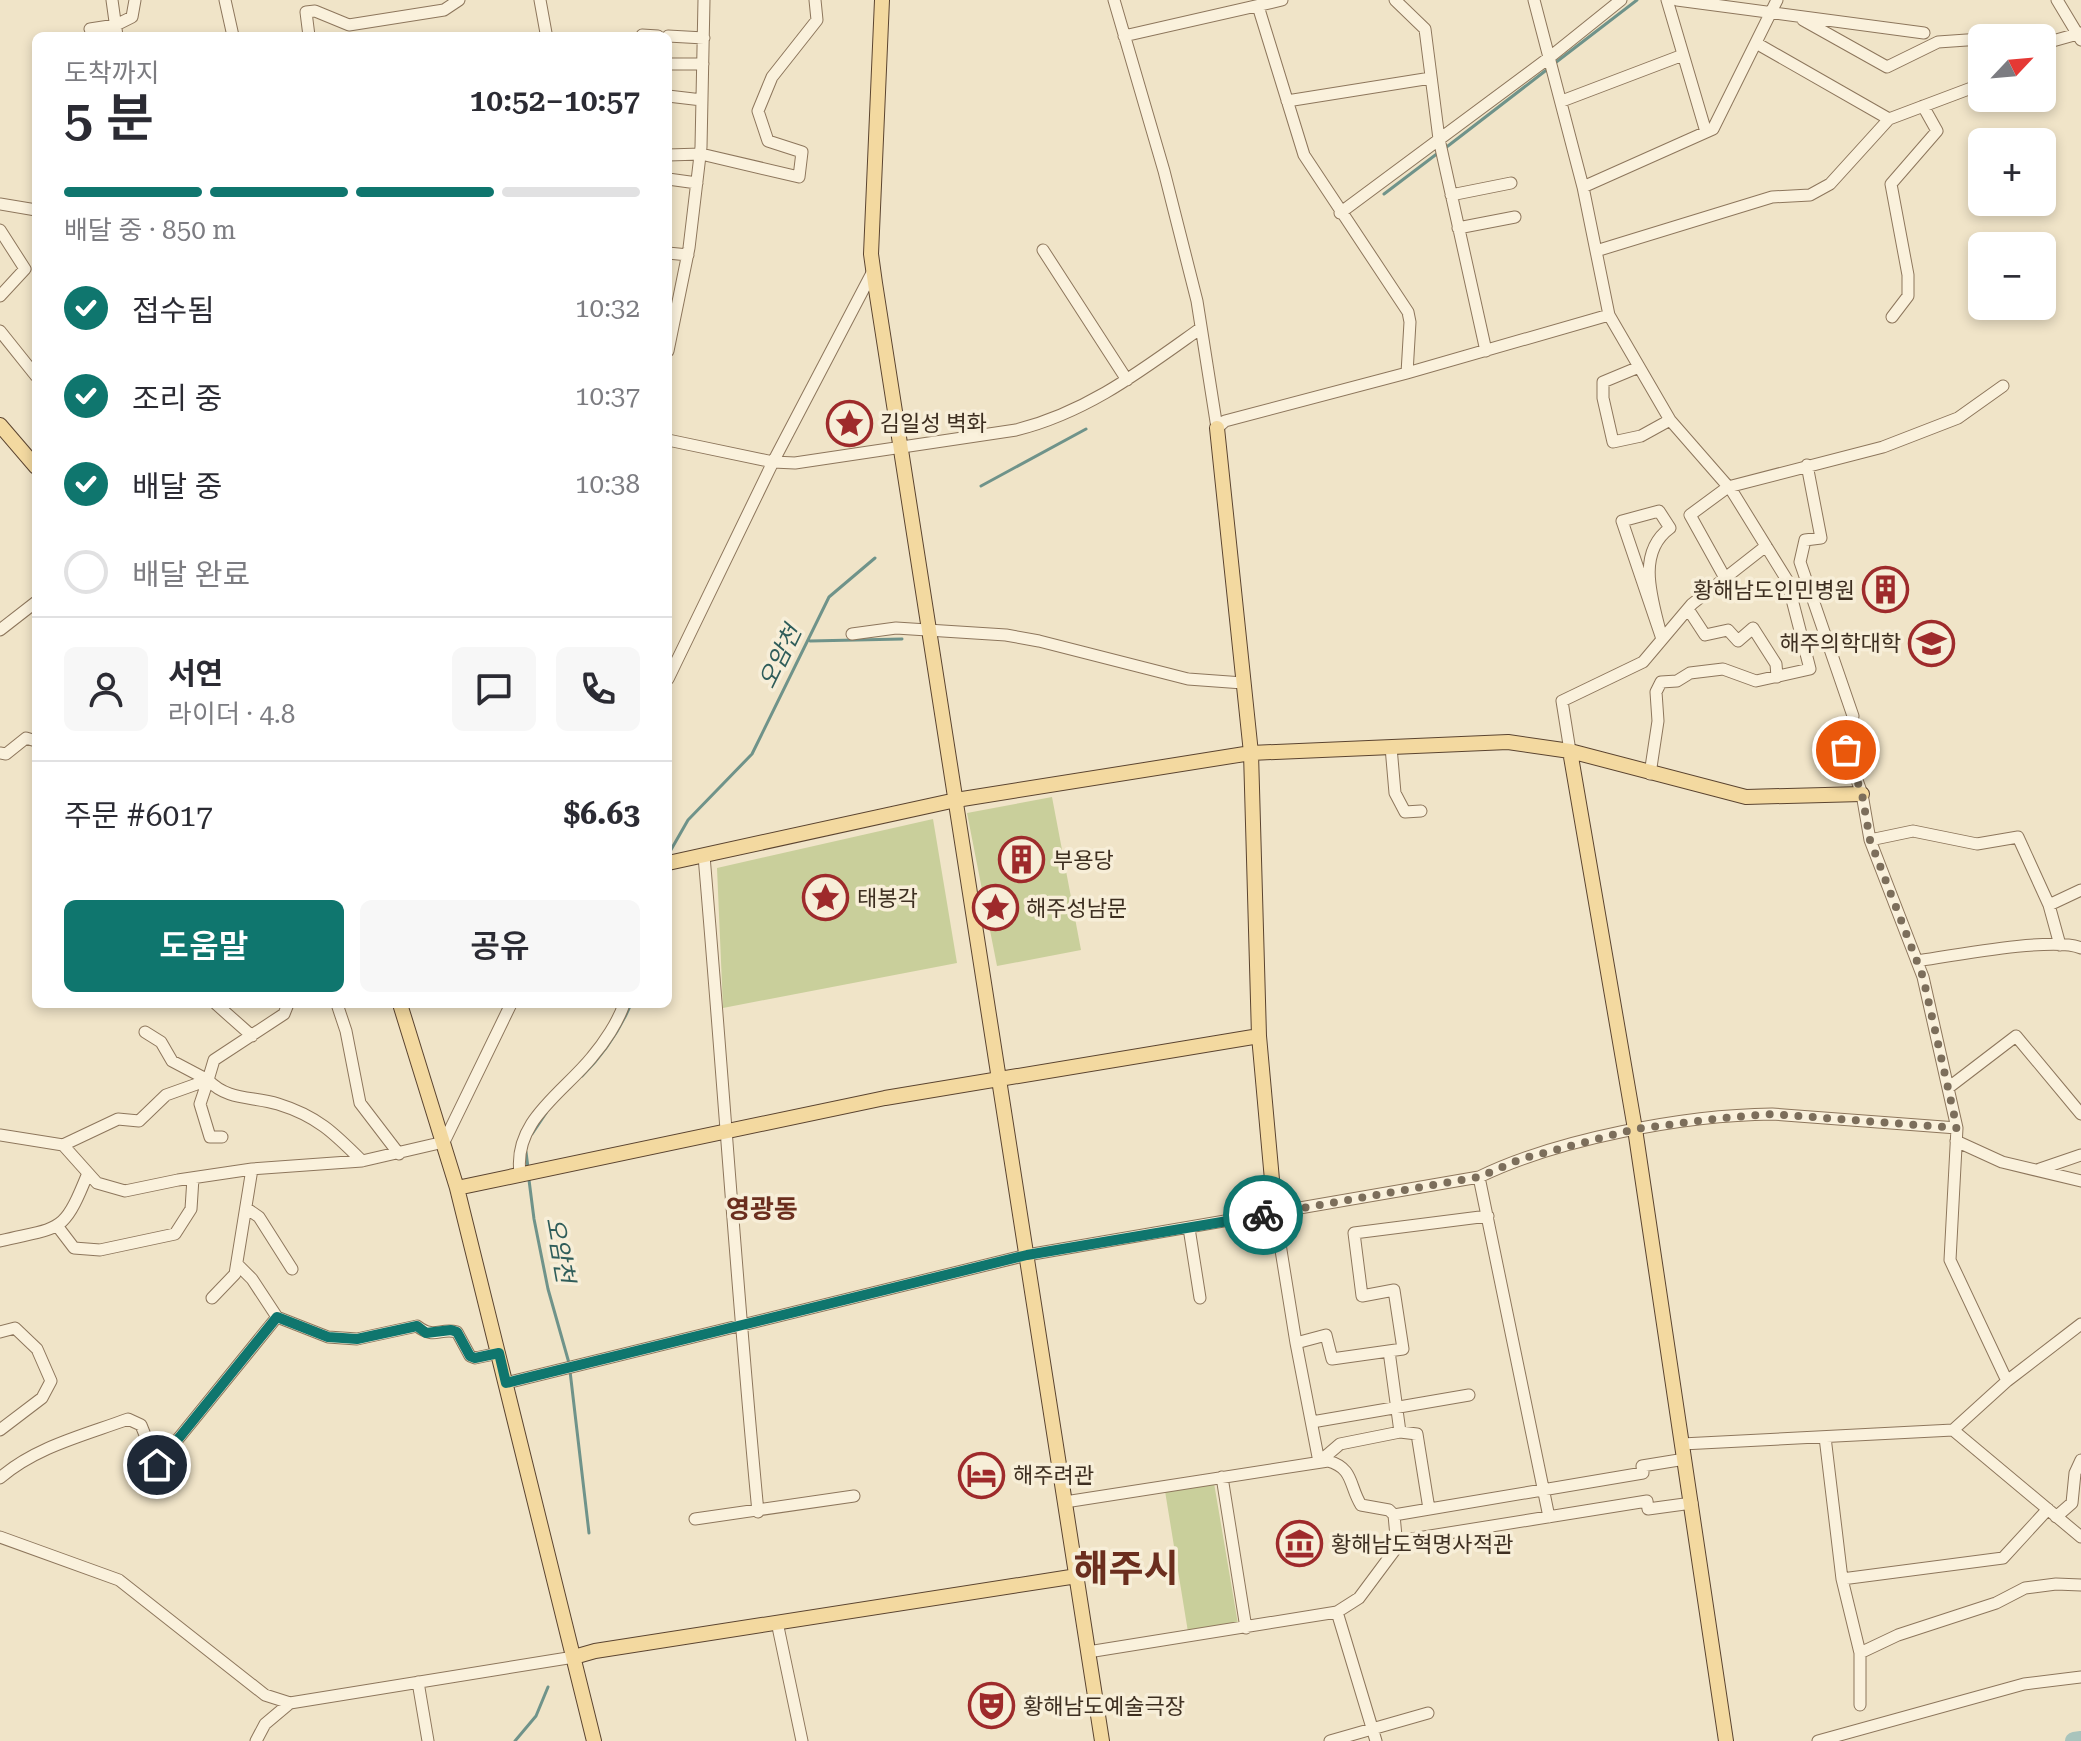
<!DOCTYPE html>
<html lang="ko">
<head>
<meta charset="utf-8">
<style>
  :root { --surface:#fff; --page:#f7f7f7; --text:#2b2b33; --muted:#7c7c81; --line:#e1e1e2; --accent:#0f766e }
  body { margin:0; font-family:"Roboto Serif","Noto Sans KR",serif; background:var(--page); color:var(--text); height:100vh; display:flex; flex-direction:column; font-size:30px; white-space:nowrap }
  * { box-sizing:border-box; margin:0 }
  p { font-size:26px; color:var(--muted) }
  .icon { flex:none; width:44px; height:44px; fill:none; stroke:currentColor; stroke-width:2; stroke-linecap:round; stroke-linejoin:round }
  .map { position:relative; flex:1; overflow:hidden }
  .panel { position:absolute; left:32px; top:32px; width:640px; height:976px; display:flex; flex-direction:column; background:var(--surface); border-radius:12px; box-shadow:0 4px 12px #0003 }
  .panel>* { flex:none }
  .needle { width:52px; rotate:64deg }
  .tools { position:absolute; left:1968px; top:24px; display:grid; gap:16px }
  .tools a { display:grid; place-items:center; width:88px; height:88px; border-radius:12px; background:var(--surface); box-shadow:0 4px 12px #0003; font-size:40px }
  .pin { position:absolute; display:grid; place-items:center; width:68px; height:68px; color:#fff; margin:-34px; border:4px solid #fff; border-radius:50%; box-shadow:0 2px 8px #0007 }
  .courier { position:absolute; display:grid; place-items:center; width:80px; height:80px; margin:-40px; border:6px solid #0f766e; border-radius:50%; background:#fff; color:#222; box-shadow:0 2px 10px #0007 }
  .headline em { font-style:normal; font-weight:600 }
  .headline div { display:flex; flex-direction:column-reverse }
  .headline { display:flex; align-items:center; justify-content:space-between; height:136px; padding:0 32px }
  h1 { font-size:52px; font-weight:600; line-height:60px }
  .bar { display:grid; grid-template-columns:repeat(4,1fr); gap:12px 8px; align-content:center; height:96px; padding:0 32px }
  .bar i { height:10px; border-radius:6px; background:var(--line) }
  .bar .on { background:var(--accent) }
  .bar p { grid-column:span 4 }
  .line { display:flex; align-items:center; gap:20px; padding:0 32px; border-top:2px solid var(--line) }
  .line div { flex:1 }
  .round { display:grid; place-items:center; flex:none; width:84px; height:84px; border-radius:12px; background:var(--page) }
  ol { padding:0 32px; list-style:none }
  li { display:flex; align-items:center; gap:24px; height:88px }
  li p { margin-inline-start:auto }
  li .icon { padding:8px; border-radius:50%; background:var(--accent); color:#fff; stroke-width:4 }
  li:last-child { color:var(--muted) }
  li i { width:44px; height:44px; border:4px solid var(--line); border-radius:50% }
  .cta { display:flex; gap:16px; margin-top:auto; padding:16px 32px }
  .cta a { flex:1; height:92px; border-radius:12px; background:var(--accent); color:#fff; font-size:32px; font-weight:600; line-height:92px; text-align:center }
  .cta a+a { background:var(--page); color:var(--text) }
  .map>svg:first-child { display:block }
  .green { fill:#c9cf9b }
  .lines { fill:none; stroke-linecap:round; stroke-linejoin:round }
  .stream { stroke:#6f938a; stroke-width:3 }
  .river { stroke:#a9c4bc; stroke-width:18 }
  .minor-casing { stroke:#8d765c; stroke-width:13 }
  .major-casing { stroke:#5b4430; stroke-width:16 }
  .minor { stroke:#faf1dc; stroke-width:11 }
  .major { stroke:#f3d9a0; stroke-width:14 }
  .done { stroke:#7c6e5b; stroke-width:8; stroke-dasharray:0 14.4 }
  .route { stroke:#0f766e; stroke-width:10 }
  .labels { text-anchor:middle; stroke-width:7; stroke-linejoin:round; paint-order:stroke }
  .poi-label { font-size:22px; fill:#3d2e20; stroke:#f7eed8; text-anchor:start }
  .water-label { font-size:24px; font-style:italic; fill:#2f5d5a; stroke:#f7eed8 }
  .quarter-label { font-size:26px; font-weight:bold; fill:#6b2e1e; stroke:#f7eed8 }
  .town-label { font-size:38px; font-weight:bold; fill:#6b2e1e; stroke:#f7eed8 }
</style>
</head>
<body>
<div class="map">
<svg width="2081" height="1741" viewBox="0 0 2081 1741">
  <rect width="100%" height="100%" fill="#f0e4c8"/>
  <path class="green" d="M 1052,797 L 1081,950 L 997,966 L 967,813 Z
    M 933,819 L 957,963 L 723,1008 L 717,868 Z
    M 1214,1483 L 1238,1624 L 1188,1632 L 1165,1491 Z"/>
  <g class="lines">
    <path class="stream" d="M 1555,63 L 1637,0
      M 1444,149 L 1549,68
      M 1384,194 L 1438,153
      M 981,486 L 1086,429
      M 810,641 L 902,639
      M 668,855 L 688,820 L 752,754 L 829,597 L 875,558
      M 582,1076 C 603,1055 619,1032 631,1004
      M 532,1134 L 546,1113
      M 526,1152 L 528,1168
      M 529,1180 L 534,1219 L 548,1289 L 569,1363
      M 570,1371 L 589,1533
      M 515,1741 L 536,1716 L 548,1687"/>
    <path class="river" d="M 2074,1741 L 2081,1740"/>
    <defs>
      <path id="minor" d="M 112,0 L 117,36
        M 225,0 L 233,36
        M 540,0 L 546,33 L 544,36
        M 1114,0 L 1164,171 L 1197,301 L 1217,428
        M 1395,0 L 1425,29 L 1439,139 L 1486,351
        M 1534,0 L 1583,187 L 1609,315 L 1670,420 L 1732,491 L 1787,580 L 1810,669 L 1756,681 L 1723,669 L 1690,673 L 1677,681 L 1661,682 L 1656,692 L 1658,721 L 1650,774
        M 1667,0 L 1706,132
        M 1677,0 L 1924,33
        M 2057,0 L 2081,40
        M 1258,6 L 1304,155 L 1408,312 L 1410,322 L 1407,373
        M 1803,20 L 1887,67 L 1938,42 L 1981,39
        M 90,29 L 116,25 L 132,17 L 135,0
        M 642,35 L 658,36
        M 309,36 L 306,12 L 315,11 L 349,25 L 444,10 L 459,0
        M 668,36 L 704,38
        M 1124,36 L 1282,0
        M 1756,43 L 1889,119
        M 2042,44 L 2081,33
        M 668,64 L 703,64
        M 668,96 L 702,100
        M 1287,101 L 1431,78
        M 1562,101 L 1683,55
        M 668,155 L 701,154 L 799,177 L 802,152 L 768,141 L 758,111 L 772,77 L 817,20 L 815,0
        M 668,179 L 697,183
        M 1583,187 L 1713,129 L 1777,0
        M 1451,195 L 1511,183
        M 0,204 L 36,210
        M 1340,213 L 1550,57 L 1621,0
        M 1458,228 L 1515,217
        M 0,230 L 25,269 L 0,296
        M 1043,250 L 1127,380
        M 1596,251 L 1772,197 L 1810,195 L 1830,184 L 1889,119 L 1982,84
        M 668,253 L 688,255
        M 1892,317 L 1908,296 L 1908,275 L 1891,184 L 1937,131 L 1923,106
        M 0,331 L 36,376
        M 668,351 L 689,248 L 701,147 L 704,0
        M 1639,367 L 1603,382 L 1603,398 L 1613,442 L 1641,436 L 1670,420
        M 1217,428 L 1225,421 L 1407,373 L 1609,315
        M 668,440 L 773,462 L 795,463 L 1016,430 C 1088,412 1142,370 1201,328
        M 1659,511 L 1670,528 C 1634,554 1654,604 1662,639 L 1622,521 Z
        M 1725,578 L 1690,515 L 1728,487 L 1883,447 L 1958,418 L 2003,386
        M 1688,609 L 1705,635 L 1728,630 L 1738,641 L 1753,628 L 1776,664 L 1777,677
        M 0,630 L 36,602
        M 852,634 L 896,628 L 1006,635 L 1039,641 L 1188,679 L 1243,683
        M 668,679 L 773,462 L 873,271
        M 1391,747 L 1395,793 L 1405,812 L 1421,811
        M 1570,751 L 1562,701 L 1643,662 L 1692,604 L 1766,546
        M 0,753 L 6,754 L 26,738 L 36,741
        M 1870,840 L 1913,831 L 1977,844 L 2018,837 L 2049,905 L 2060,945
        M 704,856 C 723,1075 737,1294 758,1512
        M 2049,905 L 2081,890
        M 1917,961 C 1951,956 2054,936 2081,948
        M 216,1004 L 252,1036
        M 288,1004 L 284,1014 L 214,1060 L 208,1080 C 228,1101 252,1096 278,1104 C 317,1116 334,1133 362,1161
        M 337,1004 L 346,1031 L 360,1103 L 399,1154
        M 208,1080 L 200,1104 L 210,1137 L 222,1137
        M 1948,1088 L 2016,1036 L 2081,1114
        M 0,1135 L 63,1145 L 97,1183 L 125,1191 L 178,1180 L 252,1169 L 362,1161 L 444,1142 L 511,1004
        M 1956,1141 L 2002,1162 L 2081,1181
        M 63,1145 L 118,1119 L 139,1121 L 166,1095 L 208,1080 L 172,1061 L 161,1042 L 145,1032
        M 2040,1169 L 2081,1155
        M 520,1173 C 513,1121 563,1093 592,1057 C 604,1043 618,1022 624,1004
        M 1479,1177 L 1549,1517
        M 246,1208 L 259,1217 L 292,1269
        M 1275,1213 L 1296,1343 L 1319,1462
        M 58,1227 L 74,1248 L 100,1250 L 175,1234 L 191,1209 L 193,1178
        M 1189,1228 L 1200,1298
        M 0,1241 C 62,1226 63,1235 88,1173
        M 237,1264 L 252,1279 L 277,1317
        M 212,1298 L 235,1274 L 252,1169
        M 0,1332 L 15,1328 L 37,1349 L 51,1381 L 42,1398 L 0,1430
        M 1296,1343 L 1326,1335 L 1332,1359 L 1403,1349 L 1394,1290 L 1362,1296 L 1354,1233 L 1488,1216
        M 1389,1351 L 1400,1432
        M 2007,1381 L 2081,1324
        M 506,1383 L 1027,1255 L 1479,1177 C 1557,1139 1685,1115 1772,1114 L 1957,1128
        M 1312,1422 L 1469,1395
        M 1953,1430 L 2081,1537
        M 1825,1437 L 1842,1579 L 1860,1653 L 1860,1705
        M 1682,1444 L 1953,1430 L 2007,1381 L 1950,1260 L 1957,1128 L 1923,977 L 1870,840 L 1862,794 L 1846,750 L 1853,716 L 1800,562 L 1805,540 L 1821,538 L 1807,465
        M 1319,1462 L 1340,1444 L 1400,1432 L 1417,1434 L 1429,1509
        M 148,1476 L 277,1317 L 328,1337 L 357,1339 L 417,1326 C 435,1340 440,1327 457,1332 L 470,1356 L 475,1358 L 499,1353
        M 1222,1477 L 1246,1628
        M 0,1478 C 35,1447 85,1435 128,1419 L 141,1425 L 157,1465
        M 1065,1502 L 1328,1461 C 1354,1468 1349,1486 1361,1505 L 1389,1510 L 1394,1515 L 1397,1547 L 1359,1598 L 1337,1612 L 1088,1652
        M 1394,1515 L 1643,1473 L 1642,1466 L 1685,1459
        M 2056,1517 L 2072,1503 L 2075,1473 L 2081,1460
        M 695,1519 L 854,1496
        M 0,1537 L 119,1580 L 265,1695 L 290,1703 L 574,1657
        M 1399,1541 L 1647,1501 L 1648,1509 L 1692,1503
        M 1842,1579 L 2003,1558 L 2048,1509
        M 1337,1612 L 1376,1741
        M 777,1622 L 802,1741
        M 1860,1653 L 1898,1635 L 1996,1603 L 2025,1588 L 2056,1584 L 2081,1585
        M 418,1682 L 428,1741
        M 256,1741 L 265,1724 L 290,1703
        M 1330,1741 L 1428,1713
        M 1818,1741 L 2024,1684 L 2081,1677"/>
      <path id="major" d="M 882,0 L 871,254 L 875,283 L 1102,1741
        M 0,425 L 36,467
        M 1217,428 L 1251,753 L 1259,1036 L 1275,1213
        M 1570,751 L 1635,1129 L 1726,1741
        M 668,863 L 956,800 L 1251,753 L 1508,742 L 1570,751 L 1746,797 L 1862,794
        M 400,1004 L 457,1188 L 594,1741
        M 457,1188 L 885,1098 L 1259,1036
        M 574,1657 L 595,1651 L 1077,1576"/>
    </defs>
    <use href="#minor" class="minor-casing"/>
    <use href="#major" class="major-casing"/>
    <use href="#minor" class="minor"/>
    <use href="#major" class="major"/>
  </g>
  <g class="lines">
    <path class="done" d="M 1263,1215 L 1479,1177 L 1521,1159 L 1635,1129 L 1722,1118 L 1772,1114 L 1957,1128 L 1923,977 L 1870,840 L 1862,794 L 1846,750"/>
    <path class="route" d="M 157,1465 L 277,1317 L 328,1337 L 357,1339 L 417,1326 L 426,1333 L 451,1330 L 457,1332 L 470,1356 L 475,1358 L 499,1353 L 506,1383 L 1027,1255 L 1263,1215"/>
  </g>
  <defs>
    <symbol id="sight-ring" viewBox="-11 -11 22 22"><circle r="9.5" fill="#f7eed8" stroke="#9e2a2b" stroke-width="1.5"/><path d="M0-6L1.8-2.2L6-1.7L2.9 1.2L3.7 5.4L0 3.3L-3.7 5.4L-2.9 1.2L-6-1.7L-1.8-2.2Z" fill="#9e2a2b"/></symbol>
    <symbol id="building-ring" viewBox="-11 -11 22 22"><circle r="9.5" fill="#f7eed8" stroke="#9e2a2b" stroke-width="1.5"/><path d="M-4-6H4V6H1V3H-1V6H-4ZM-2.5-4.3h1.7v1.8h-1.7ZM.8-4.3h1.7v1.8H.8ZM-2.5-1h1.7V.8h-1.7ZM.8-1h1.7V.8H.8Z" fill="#9e2a2b"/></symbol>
    <symbol id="university-ring" viewBox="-11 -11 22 22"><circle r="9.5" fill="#f7eed8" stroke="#9e2a2b" stroke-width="1.5"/><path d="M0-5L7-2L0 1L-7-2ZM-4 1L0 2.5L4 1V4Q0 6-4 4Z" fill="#9e2a2b"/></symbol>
    <symbol id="hotel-ring" viewBox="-11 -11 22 22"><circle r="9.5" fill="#f7eed8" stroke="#9e2a2b" stroke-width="1.5"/><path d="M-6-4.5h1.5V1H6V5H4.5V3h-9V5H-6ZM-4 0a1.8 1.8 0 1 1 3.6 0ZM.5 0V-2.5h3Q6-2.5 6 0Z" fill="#9e2a2b"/></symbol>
    <symbol id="museum-ring" viewBox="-11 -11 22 22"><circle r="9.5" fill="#f7eed8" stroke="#9e2a2b" stroke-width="1.5"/><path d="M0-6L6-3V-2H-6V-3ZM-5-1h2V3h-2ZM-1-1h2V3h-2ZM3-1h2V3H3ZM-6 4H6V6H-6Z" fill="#9e2a2b"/></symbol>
    <symbol id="theatre-ring" viewBox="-11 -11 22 22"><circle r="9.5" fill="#f7eed8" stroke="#9e2a2b" stroke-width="1.5"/><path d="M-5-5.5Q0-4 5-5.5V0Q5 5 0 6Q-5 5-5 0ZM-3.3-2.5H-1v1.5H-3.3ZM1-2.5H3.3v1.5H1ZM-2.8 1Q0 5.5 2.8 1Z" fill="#9e2a2b"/></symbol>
  </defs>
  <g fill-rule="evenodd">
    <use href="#sight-ring" x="824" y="398" width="51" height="51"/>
    <use href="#building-ring" x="1860" y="564" width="51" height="51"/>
    <use href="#university-ring" x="1906" y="618" width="51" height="51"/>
    <use href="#building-ring" x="996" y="834" width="51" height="51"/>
    <use href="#sight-ring" x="800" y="872" width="51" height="51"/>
    <use href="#sight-ring" x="970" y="882" width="51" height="51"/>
    <use href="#hotel-ring" x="956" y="1450" width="51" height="51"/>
    <use href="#museum-ring" x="1274" y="1518" width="51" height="51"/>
    <use href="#theatre-ring" x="966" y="1680" width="51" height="51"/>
  </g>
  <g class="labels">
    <g class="poi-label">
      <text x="880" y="431">김일성 벽화</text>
      <text x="1855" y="598" text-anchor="end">황해남도인민병원</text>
      <text x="1901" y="651" text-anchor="end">해주의학대학</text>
      <text x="1053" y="868">부용당</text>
      <text x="857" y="906">태봉각</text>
      <text x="1026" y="916">해주성남문</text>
      <text x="1013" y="1483">해주려관</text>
      <text x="1331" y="1552">황해남도혁명사적관</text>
      <text x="1023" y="1714">황해남도예술극장</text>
    </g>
    <g class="water-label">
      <text transform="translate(780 657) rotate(-64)" y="8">오암천</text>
      <text transform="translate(560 1250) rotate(80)" y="8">오암천</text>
    </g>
    <g class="quarter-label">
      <text x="762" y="1218">영광동</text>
    </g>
    <g class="town-label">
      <text x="1126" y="1582">해주시</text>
    </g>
  </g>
</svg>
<div class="tools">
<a><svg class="needle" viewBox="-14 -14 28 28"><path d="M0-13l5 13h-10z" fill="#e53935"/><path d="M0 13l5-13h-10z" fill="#7c7c81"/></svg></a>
<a>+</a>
<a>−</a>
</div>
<div class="pin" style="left:1846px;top:750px;background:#ea580c"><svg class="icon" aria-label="bag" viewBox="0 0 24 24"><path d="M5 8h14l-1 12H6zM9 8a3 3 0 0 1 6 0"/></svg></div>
<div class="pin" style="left:157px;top:1465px;background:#1f2937"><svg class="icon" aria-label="home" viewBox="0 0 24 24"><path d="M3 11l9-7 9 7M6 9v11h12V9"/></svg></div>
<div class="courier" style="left:1263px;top:1215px"><svg class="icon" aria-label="bike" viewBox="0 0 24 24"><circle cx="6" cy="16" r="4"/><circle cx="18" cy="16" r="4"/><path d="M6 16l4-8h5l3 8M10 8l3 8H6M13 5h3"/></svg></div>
<section class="panel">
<div class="headline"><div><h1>5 분</h1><p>도착까지</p></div><em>10:52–10:57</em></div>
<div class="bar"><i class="on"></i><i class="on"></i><i class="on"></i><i></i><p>배달 중 · 850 m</p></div>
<ol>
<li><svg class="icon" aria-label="check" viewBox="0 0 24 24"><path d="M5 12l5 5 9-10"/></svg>접수됨<p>10:32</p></li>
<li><svg class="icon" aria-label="check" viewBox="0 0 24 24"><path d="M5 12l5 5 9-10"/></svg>조리 중<p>10:37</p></li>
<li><svg class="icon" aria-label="check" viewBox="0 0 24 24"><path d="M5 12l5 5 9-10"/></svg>배달 중<p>10:38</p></li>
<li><i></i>배달 완료</li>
</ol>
<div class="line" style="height:144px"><a class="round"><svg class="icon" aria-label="person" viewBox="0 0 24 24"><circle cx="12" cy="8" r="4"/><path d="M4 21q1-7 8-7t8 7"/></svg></a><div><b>서연</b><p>라이더 · 4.8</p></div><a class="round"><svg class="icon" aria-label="chat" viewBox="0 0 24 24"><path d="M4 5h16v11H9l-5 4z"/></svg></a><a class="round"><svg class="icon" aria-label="phone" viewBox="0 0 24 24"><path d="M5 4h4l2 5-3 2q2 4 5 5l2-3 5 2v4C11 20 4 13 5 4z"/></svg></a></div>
<div class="line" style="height:104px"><div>주문 #6017</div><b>$6.63</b></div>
<div class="cta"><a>도움말</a><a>공유</a></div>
</section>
</div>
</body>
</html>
